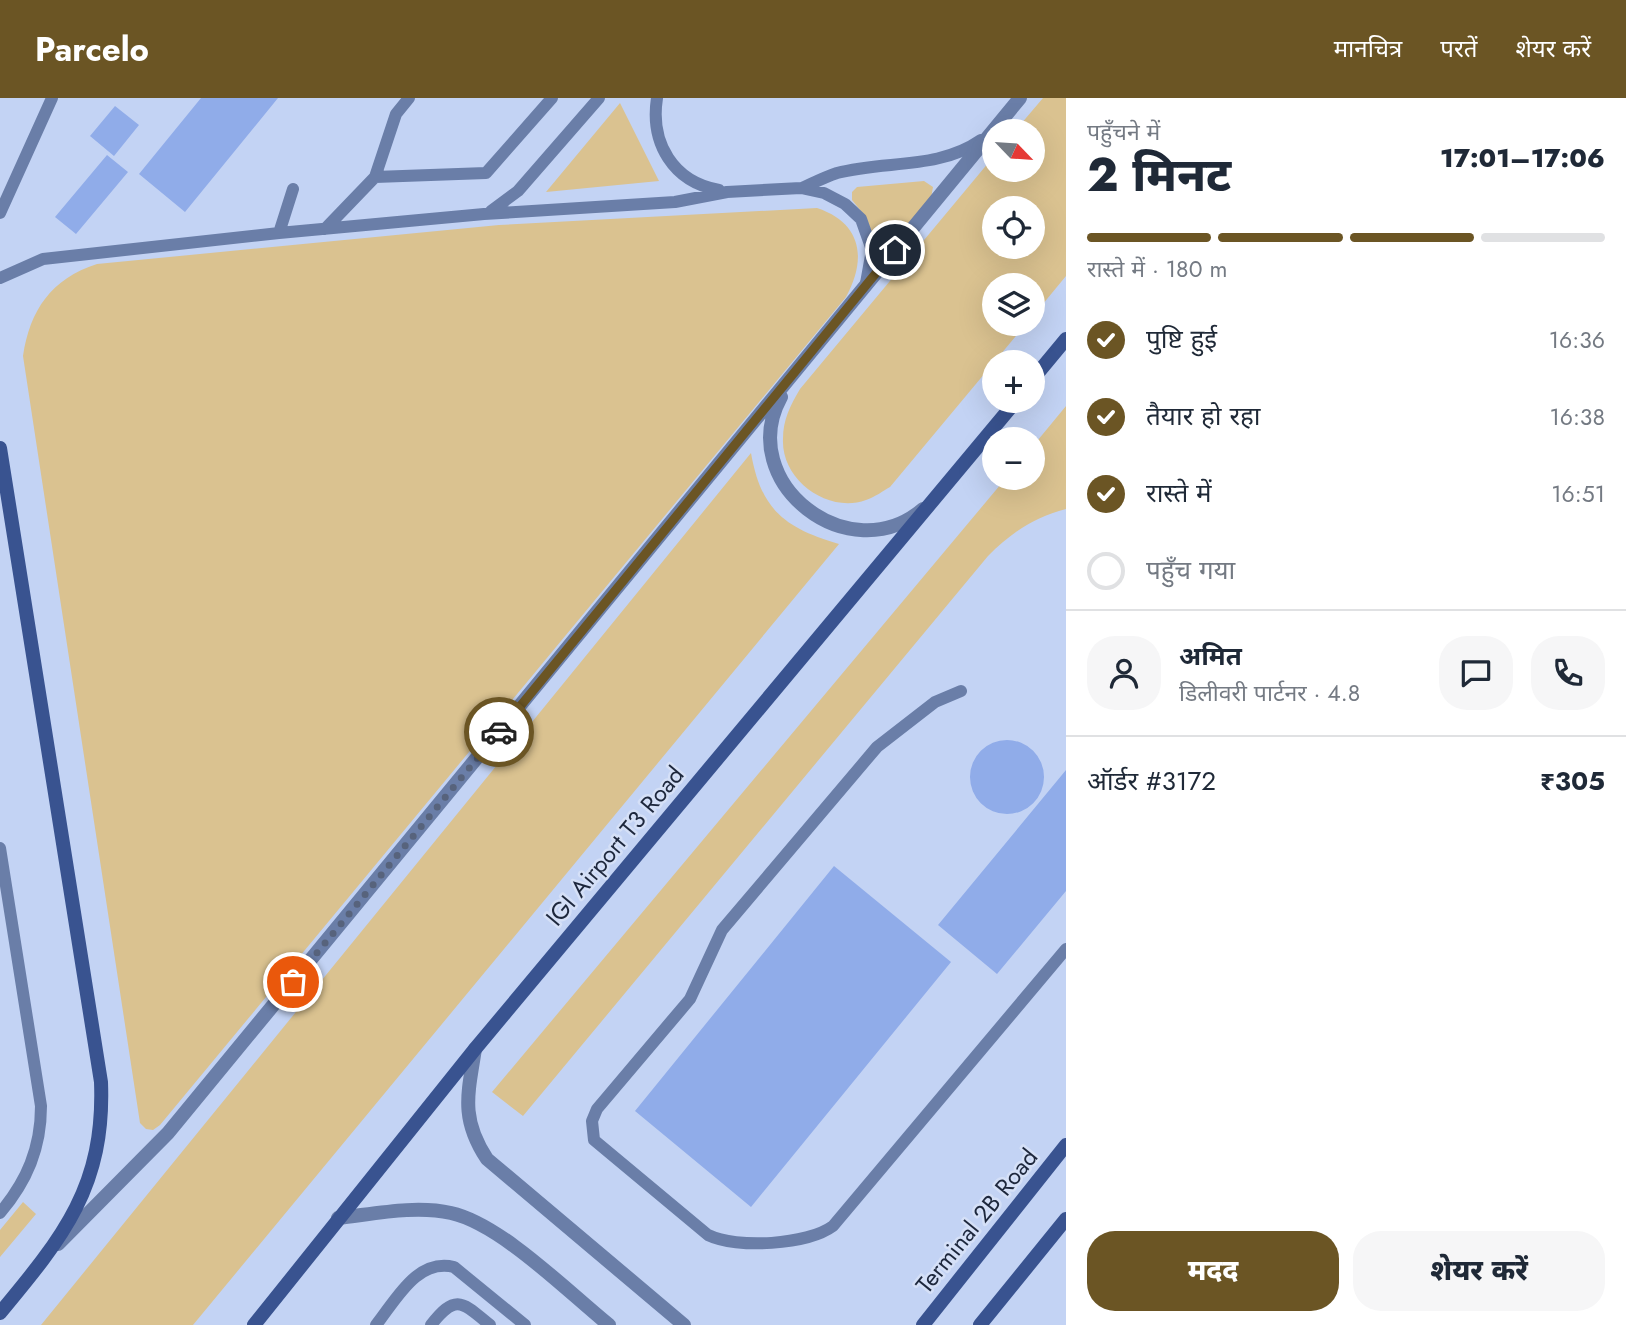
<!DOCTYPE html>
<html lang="hi">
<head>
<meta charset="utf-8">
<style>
  :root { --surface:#fff; --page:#f6f6f7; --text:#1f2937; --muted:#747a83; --line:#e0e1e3; --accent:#6b5524 }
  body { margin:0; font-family:Jost,"Noto Sans Devanagari",sans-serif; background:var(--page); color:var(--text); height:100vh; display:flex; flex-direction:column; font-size:26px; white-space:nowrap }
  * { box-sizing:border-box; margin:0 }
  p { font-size:23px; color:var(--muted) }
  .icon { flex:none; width:38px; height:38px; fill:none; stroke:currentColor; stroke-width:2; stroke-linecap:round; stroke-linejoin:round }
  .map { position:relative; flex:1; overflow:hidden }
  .drawer { display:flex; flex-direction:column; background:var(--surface); width:560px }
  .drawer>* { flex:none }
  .needle { width:46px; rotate:115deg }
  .tools { position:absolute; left:982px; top:21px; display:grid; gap:14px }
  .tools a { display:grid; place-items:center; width:63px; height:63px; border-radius:50%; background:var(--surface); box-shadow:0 7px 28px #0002; font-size:35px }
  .pin { position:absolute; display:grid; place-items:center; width:60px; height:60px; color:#fff; margin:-30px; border:4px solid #fff; border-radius:50%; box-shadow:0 2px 7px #0007 }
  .courier { position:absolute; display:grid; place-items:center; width:70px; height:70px; margin:-35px; border:5px solid #6b5524; border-radius:50%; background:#fff; color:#222; box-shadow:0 2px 9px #0007 }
  .head em { font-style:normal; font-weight:800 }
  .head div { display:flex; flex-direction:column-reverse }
  .head { display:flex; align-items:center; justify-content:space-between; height:119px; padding:0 21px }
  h1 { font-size:46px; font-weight:800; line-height:52px }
  .bar { display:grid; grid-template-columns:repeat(4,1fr); gap:10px 7px; align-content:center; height:84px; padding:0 21px }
  .bar i { height:9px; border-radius:5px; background:var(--line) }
  .bar .active { background:var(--accent) }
  .bar p { grid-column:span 4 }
  .line { display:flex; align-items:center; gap:18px; padding:0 21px; border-top:2px solid var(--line) }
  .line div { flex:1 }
  .round { display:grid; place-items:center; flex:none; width:74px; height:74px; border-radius:28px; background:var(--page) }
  ol { padding:0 21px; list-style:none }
  li { display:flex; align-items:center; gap:21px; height:77px }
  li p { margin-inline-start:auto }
  li .icon { padding:7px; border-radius:50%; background:var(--accent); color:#fff; stroke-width:4 }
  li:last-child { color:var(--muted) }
  li i { width:38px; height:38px; border:4px solid var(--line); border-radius:50% }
  .primary-button { display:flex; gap:14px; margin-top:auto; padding:14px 21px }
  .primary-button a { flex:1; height:80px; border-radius:28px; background:var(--accent); color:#fff; font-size:28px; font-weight:800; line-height:80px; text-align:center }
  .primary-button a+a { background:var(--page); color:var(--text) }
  header { display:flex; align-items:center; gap:42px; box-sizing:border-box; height:98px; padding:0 35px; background:var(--accent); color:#fff }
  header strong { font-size:33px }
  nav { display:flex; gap:38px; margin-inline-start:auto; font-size:24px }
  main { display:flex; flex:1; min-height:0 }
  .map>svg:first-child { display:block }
  .green { fill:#dac290; fill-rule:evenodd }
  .building { fill:#90ace9 }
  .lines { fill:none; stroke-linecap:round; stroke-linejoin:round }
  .lane { stroke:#6a7ea8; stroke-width:12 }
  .street { stroke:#6a7ea8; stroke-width:14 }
  .secondary { stroke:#395390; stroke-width:14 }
  .done { stroke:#57637c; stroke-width:7; stroke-dasharray:0 12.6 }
  .route { stroke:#6b5524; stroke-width:9 }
  .labels { text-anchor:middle; stroke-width:5; stroke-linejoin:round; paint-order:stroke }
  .street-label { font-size:24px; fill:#1d273c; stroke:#d5e0f7 }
</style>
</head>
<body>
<header>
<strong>Parcelo</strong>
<nav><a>मानचित्र</a><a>परतें</a><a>शेयर करें</a></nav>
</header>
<main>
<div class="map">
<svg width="1066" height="1227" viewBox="0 0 1066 1227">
  <rect width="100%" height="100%" fill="#c3d3f4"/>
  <path class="green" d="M 1043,0 L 1066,0 L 1066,178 L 1033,218 L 1032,187 L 994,187 L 994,226 L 1026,226 L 890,389 C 883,393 875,399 866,402 C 828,416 781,382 783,341 C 783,322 790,308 800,291 L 994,58 L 994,72 L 1032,72 L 1032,33 L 1015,33 ZM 1032,110 L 1032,149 L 994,149 L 994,110 Z
    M 620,5 L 659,83 L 546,94 Z
    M 924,83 L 933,89 L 931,100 L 889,151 L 880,152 L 865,118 L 852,102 L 852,94 L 857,89 Z
    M 817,110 C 862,125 867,161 846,199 L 160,1027 L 153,1032 L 146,1031 L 140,1025 L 23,258 C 30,212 51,181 97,166 L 499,127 Z
    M 1066,308 L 1066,411 C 1034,419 1011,435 988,458 L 523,1018 L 492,994 L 1006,380 L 1032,380 L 1033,348 Z
    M 751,355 C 761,412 785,430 839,446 L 193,1227 L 41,1227 Z
    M 23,1104 L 36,1116 L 0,1159 L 0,1132 Z"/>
  <path class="building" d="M 201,0 L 278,0 L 185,114 L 139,76 Z
    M 115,8 L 139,27 L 114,58 L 90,38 Z
    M 107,57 L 128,74 L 76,136 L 55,119 Z
    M970 679a37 37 0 1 1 74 0a37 37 0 1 1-74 0Z
    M 1066,672 L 1066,793 L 997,876 L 938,827 Z
    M 834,768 L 951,864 L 751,1109 L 635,1013 Z"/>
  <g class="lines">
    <path class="lane" d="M 657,0 C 650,45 673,84 719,92
      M 375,79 L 486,75 L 552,0
      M 802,90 C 813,85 825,79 837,75 C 886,62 938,72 981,42
      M 491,113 L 518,93 L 599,0
      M 0,115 L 52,0
      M 325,131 L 375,79 L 396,16 L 409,0
      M 279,135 L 293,91
      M 0,180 L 43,161 L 279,135 L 484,116 L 675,104 L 727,94 L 801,90 L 824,95 L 845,106 L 861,121 L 872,152 L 866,185
      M 961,593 L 935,604 L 877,649 L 722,832 L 690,901 L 597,1011 L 592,1023 L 594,1042 L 708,1137 C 737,1151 807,1147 833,1128 L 1066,851
      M 0,750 L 41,1008 C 41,1050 27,1083 0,1115
      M 376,1227 C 396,1202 417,1160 454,1169 L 525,1227
      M 431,1227 C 456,1195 462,1204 490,1227"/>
    <path class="street" d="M 781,299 C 734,385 850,474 923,411
      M 475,951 C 468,996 460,1020 487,1061 L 684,1227
      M 338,1120 C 374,1116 415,1107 451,1115 C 501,1126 568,1194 609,1227
      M 58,1146 L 168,1035 L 1020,0"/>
    <path class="secondary" d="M 1032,282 L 1066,241
      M 0,350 L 101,984 C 105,1088 64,1138 0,1215
      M 254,1227 L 475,951 L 1016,303
      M 923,1227 L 1066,1047
      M 980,1227 L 1066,1121"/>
  </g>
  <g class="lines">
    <path class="done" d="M 293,884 L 499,634"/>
    <path class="route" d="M 499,634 L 895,152"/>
  </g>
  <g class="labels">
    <g class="street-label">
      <text transform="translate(615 748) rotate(-50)" y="8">IGI Airport T3 Road</text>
      <text transform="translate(977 1123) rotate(-51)" y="8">Terminal 2B Road</text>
    </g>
  </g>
</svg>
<div class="tools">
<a><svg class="needle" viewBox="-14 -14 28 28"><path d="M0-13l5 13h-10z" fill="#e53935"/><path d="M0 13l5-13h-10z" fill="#747a83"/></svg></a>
<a><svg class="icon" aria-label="locate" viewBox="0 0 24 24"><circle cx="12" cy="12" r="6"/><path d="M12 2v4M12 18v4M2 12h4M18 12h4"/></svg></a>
<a><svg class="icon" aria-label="layers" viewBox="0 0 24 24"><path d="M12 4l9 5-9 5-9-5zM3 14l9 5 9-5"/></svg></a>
<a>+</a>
<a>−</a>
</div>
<div class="pin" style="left:293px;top:884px;background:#ea580c"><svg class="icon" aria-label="bag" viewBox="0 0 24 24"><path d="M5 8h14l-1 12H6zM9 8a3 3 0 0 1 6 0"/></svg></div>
<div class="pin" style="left:895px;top:152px;background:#1f2937"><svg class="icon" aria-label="home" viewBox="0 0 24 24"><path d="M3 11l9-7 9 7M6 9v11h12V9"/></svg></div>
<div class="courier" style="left:499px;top:634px"><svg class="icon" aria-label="car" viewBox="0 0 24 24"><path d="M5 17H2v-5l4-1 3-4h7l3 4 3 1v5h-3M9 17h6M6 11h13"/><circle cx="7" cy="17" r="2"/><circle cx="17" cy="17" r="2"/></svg></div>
</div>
<section class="drawer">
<div class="head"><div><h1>2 मिनट</h1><p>पहुँचने में</p></div><em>17:01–17:06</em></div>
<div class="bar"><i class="active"></i><i class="active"></i><i class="active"></i><i></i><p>रास्ते में · 180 m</p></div>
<ol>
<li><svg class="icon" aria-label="check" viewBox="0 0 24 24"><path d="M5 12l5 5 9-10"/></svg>पुष्टि हुई<p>16:36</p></li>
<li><svg class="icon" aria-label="check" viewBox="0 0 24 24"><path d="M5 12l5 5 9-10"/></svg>तैयार हो रहा<p>16:38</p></li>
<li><svg class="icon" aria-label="check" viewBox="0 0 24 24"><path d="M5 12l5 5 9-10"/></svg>रास्ते में<p>16:51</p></li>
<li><i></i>पहुँच गया</li>
</ol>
<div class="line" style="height:126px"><a class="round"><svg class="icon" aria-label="person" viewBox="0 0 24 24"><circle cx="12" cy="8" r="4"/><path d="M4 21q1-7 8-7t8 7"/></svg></a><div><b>अमित</b><p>डिलीवरी पार्टनर · 4.8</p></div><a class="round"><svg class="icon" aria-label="chat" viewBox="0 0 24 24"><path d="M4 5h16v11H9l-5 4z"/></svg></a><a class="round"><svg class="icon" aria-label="phone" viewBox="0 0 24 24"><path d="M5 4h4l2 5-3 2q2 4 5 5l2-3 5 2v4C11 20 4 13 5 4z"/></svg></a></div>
<div class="line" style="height:91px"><div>ऑर्डर #3172</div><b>₹305</b></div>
<div class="primary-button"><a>मदद</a><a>शेयर करें</a></div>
</section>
</main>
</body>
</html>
